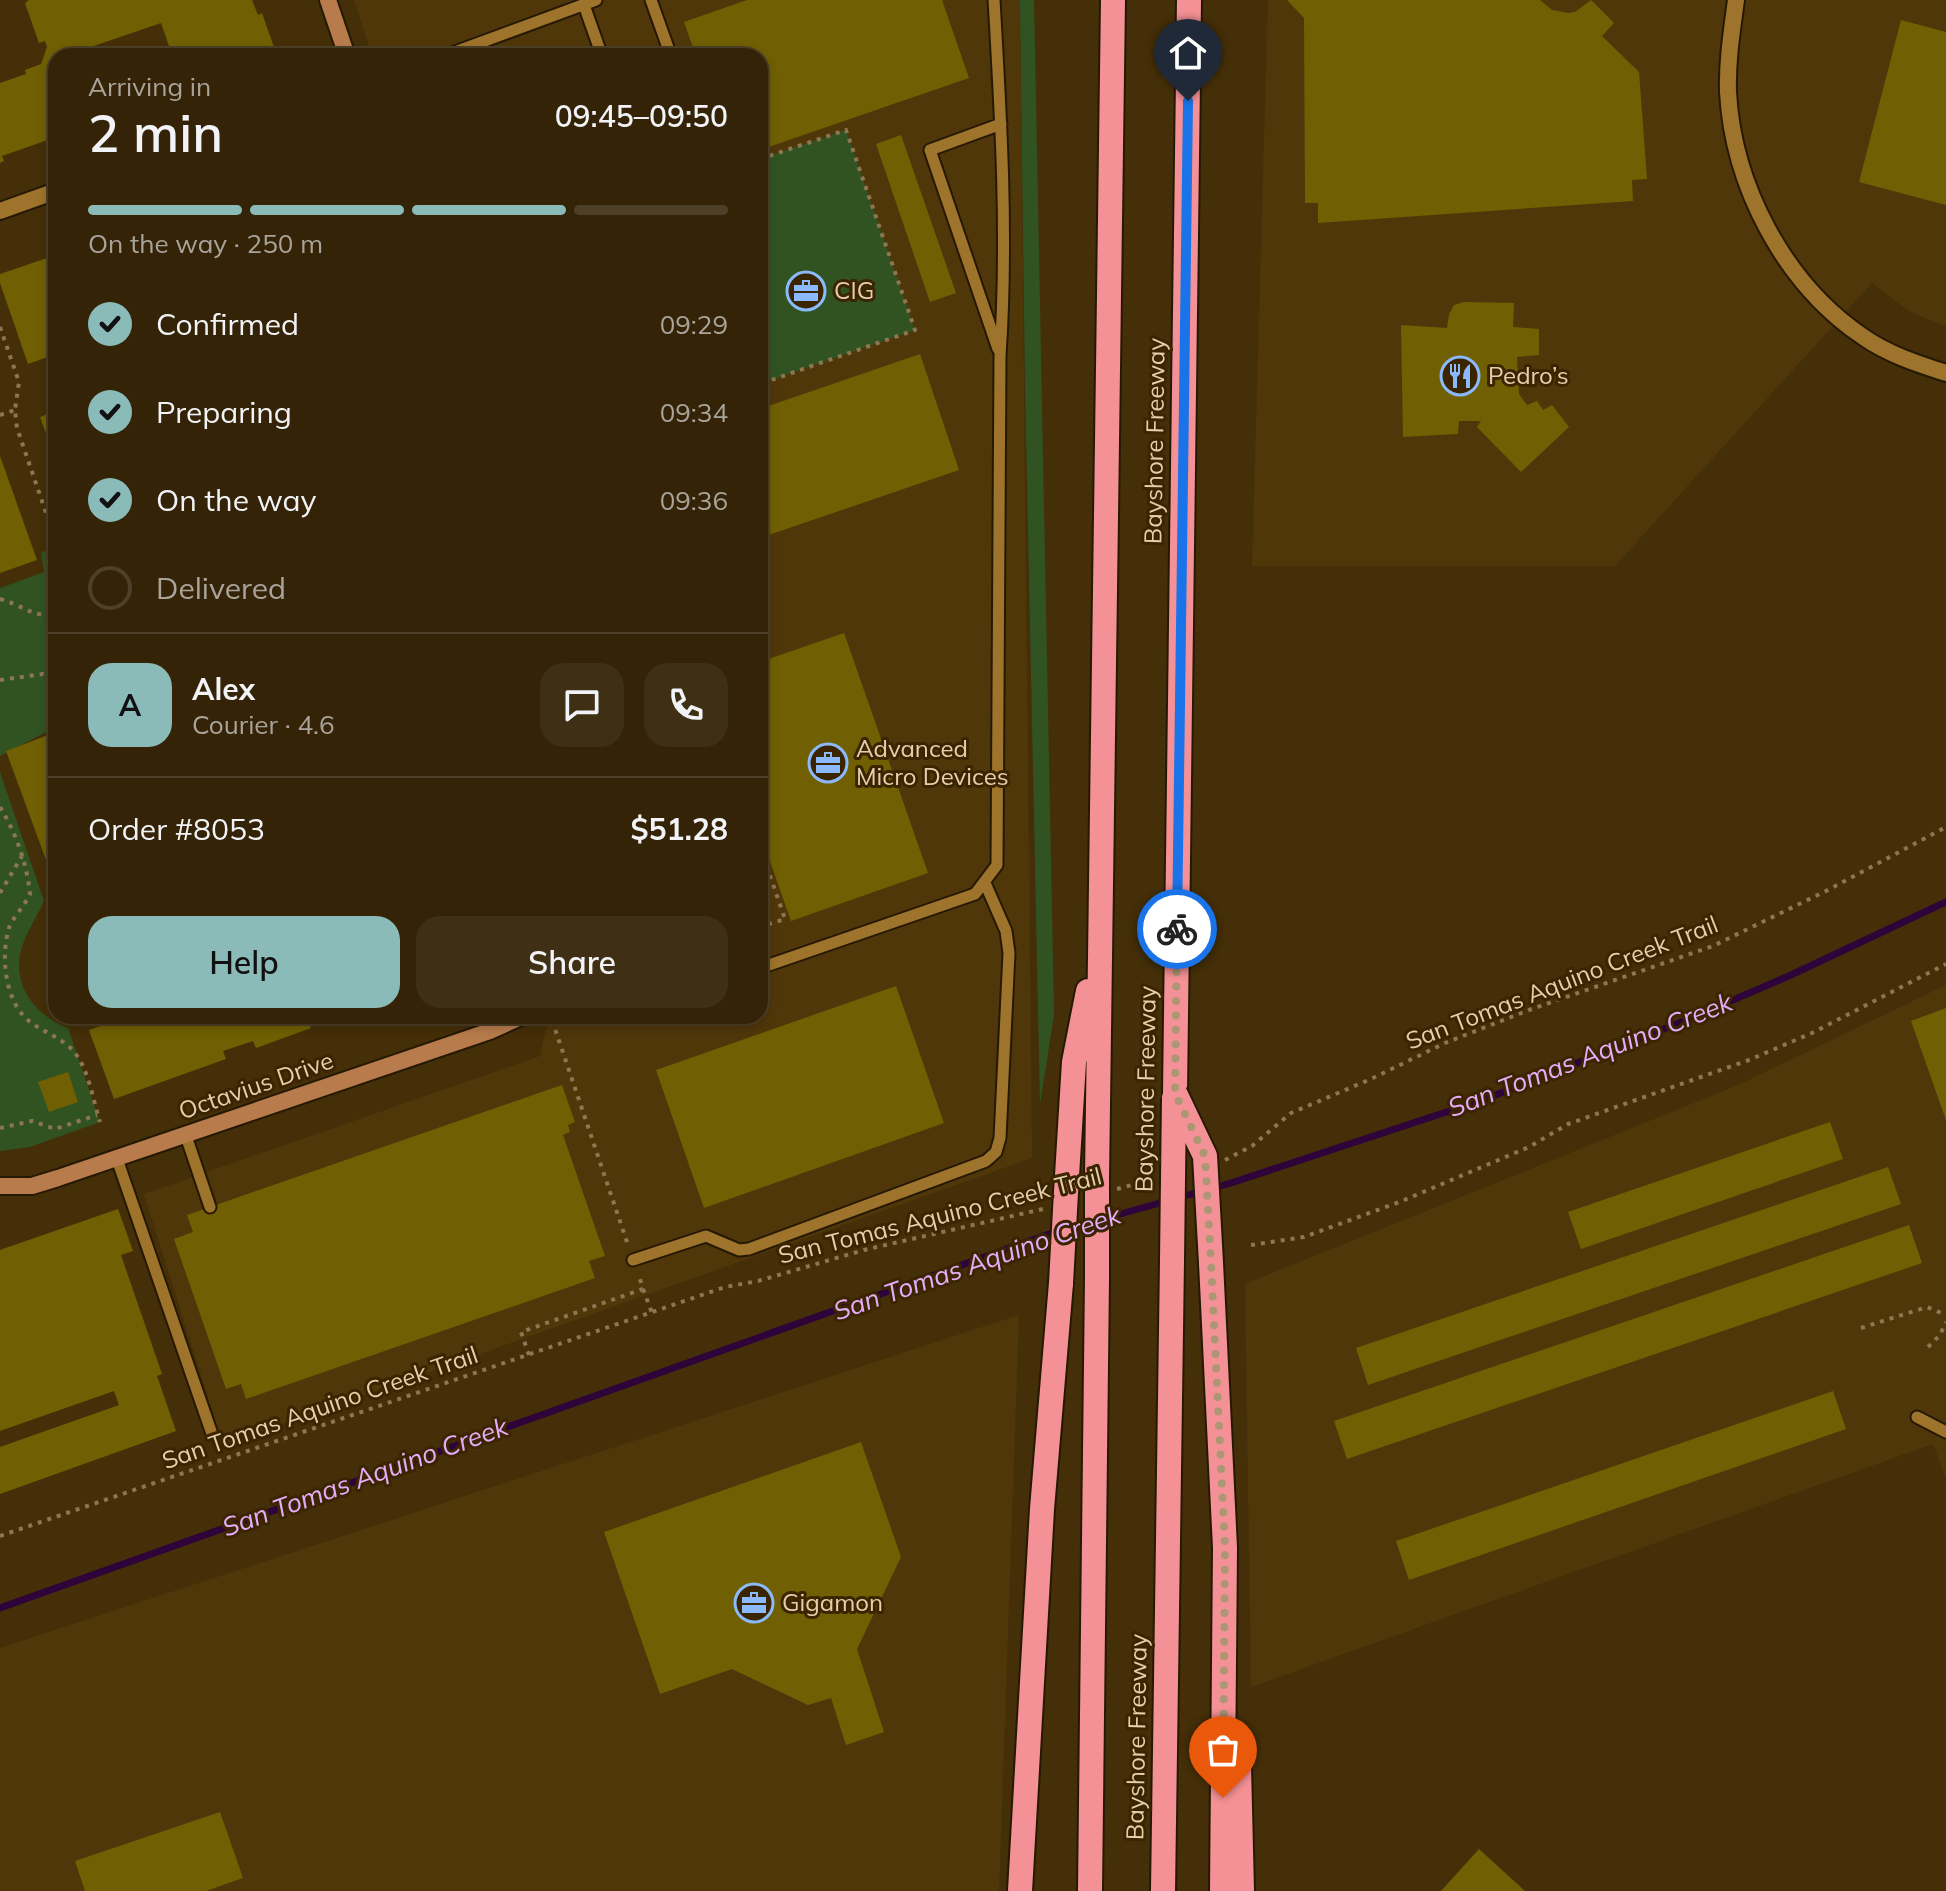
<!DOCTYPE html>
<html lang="en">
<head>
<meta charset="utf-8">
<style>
  :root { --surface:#342306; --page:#3f2f14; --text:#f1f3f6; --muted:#a9a49b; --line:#4e4028; --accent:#8bbbb9 }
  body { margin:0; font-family:Mulish,sans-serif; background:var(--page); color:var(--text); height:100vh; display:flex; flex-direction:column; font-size:30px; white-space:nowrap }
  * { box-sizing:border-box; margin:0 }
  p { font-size:26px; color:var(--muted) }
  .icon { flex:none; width:44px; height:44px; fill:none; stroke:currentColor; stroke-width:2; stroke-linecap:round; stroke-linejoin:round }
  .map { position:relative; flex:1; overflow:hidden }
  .side { position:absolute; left:48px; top:48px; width:720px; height:976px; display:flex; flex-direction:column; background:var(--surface); border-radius:24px; box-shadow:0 4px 12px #0003,0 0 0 2px var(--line) }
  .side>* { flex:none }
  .pin { position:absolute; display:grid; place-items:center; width:68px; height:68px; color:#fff; margin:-82px -34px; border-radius:50% 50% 50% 0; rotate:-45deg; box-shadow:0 0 8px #0007 }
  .pin .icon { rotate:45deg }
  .courier { position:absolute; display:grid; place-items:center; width:80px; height:80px; margin:-40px; border:6px solid #1a73e8; border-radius:50%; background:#fff; color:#222; box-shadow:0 2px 10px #0007 }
  .overview em { font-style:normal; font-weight:600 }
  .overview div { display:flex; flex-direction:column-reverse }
  .overview { display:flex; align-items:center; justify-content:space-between; height:136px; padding:0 40px }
  h1 { font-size:52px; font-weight:600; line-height:60px }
  .bar { display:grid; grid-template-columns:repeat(4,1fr); gap:12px 8px; align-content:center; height:96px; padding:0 40px }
  .bar i { height:10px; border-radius:6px; background:var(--line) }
  .bar .on { background:var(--accent) }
  .bar p { grid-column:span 4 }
  .line { display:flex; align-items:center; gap:20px; padding:0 40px; border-top:2px solid var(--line) }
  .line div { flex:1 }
  .round { display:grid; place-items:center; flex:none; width:84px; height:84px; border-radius:24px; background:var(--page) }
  ol { padding:0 40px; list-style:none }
  li { display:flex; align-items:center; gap:24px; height:88px }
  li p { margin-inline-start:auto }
  li .icon { padding:8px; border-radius:50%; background:var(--accent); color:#111; stroke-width:4 }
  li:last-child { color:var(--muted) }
  li i { width:44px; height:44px; border:4px solid var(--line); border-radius:50% }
  .cta { display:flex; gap:16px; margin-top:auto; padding:16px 40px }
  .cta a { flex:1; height:92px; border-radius:24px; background:var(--accent); color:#111; font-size:32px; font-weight:600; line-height:92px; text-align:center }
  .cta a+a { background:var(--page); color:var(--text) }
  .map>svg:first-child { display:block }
  .built { fill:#50370a }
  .green { fill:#315322 }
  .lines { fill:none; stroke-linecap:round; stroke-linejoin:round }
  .stream { stroke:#2e043a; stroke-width:7 }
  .building { fill:#706003 }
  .lane-casing { stroke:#261904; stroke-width:15 }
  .street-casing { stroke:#261904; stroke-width:20 }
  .secondary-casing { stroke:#261904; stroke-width:20 }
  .highway-casing { stroke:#261904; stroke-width:28 }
  .path { stroke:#8d7652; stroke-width:4; stroke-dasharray:4 6; stroke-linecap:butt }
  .lane { stroke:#9e732c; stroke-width:11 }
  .street { stroke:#9e732c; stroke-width:16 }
  .secondary { stroke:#b87c4c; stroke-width:16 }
  .highway { stroke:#f49196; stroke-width:24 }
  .highway-bridge-casing { stroke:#261904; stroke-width:28; stroke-linecap:butt }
  .highway-bridge { stroke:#f49196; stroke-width:24 }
  .done { stroke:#ad9673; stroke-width:8; stroke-dasharray:0 14.4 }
  .route { stroke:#1a73e8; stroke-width:10 }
  .labels { text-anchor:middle; stroke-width:6; stroke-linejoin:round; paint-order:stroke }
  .poi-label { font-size:24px; fill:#e5cead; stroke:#3b2500; text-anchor:start }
  .street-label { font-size:24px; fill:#e5cead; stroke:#3b2500 }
  .water-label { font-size:26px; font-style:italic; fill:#e6acfa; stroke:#3b2500 }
</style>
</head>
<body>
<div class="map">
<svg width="1946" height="1891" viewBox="0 0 1946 1891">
  <rect width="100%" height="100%" fill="#452f08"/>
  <path class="built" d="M 354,0 L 1020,0 L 1032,1158 L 223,1445 L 144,1194 L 540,1056 L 549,1016 L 760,1016 L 760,56 L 372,56 Z
    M 1268,0 L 1946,0 L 1946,326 L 1910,312 L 1872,283 L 1615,566 L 1252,566 Z
    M 1946,985 L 1946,1479 L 1933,1444 L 1251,1687 L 1245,1284 L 1736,1086 Z
    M 1019,1315 L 999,1891 L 0,1891 L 0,1648 Z"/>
  <path class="green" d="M 1020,0 L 1034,0 L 1054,1015 L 1040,1104 L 1025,387 Z
    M 846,130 L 915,330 L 760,384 L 760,159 Z
    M 56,545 L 56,727 L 0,756 L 0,588 L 44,572 L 41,553 Z
    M 0,772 L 44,901 C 36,918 24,936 20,954 C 14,989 37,1016 68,1028 L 100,1122 L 30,1147 L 0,1151 Z"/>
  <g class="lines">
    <path class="stream" d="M 0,1608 L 1049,1234 L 1231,1183 L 1483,1100 L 1689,1019 L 1791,975 L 1946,902"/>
  </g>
  <path class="building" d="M 29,0 L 252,0 L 258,15 L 262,13 L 277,56 L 150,56 L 170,49 L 161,23 L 85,49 L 88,56 L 56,56 L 56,137 L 2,156 L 4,161 L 0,163 L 0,83 L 26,74 L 25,70 L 41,64 L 47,47 L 45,41 L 39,43 L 25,3 Z
    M 747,0 L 942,0 L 969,78 L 760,150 L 760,56 L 696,56 L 684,22 Z
    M 1287,0 L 1540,0 L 1552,10 L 1568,13 L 1575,12 L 1591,0 L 1614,23 L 1602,36 L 1639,72 L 1647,179 L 1632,180 L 1633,201 L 1318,223 L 1318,203 L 1305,203 L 1304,18 Z
    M 1901,20 L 1946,32 L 1946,205 L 1859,182 Z
    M 901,135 L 956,293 L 930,302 L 876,144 Z
    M 56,255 L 56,354 L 28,364 L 0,283 L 0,274 Z
    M 1464,302 L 1514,303 L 1513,327 L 1539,329 L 1539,355 L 1517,357 L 1519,394 L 1527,405 L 1537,401 L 1543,410 L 1552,405 L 1569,427 L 1521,472 L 1477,427 L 1481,421 L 1459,421 L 1458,434 L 1403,437 L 1401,325 L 1447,328 L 1449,314 L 1454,305 Z
    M 920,354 L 959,470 L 760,538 L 760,409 Z
    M 56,411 L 56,461 L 40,417 Z
    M 0,456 L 37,560 L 0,573 Z
    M 844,633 L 928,873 L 791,921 L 760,833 L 760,662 Z
    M 48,735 L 56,756 L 56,887 L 6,751 Z
    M 896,986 L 944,1123 L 704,1208 L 656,1070 Z
    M 1946,1008 L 1946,1120 L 1911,1021 Z
    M 129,1016 L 313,1016 L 307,1018 L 311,1028 L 256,1048 L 253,1041 L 223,1051 L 226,1059 L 114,1099 L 89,1030 Z
    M 68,1072 L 78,1102 L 49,1112 L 38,1082 Z
    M 562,1085 L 575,1122 L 568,1125 L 570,1132 L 563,1135 L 605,1256 L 589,1261 L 595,1278 L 246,1399 L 241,1384 L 226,1389 L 174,1239 L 193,1232 L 187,1215 Z
    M 1830,1122 L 1843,1159 L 1581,1249 L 1568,1212 Z
    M 1888,1167 L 1901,1204 L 1368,1385 L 1356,1348 Z
    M 118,1209 L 133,1251 L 121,1255 L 162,1374 L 157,1376 L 176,1431 L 0,1494 L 0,1447 L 119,1405 L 114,1391 L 0,1431 L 0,1250 Z
    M 1909,1225 L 1922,1263 L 1347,1459 L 1334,1421 Z
    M 1833,1391 L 1846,1429 L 1409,1580 L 1396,1541 Z
    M 861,1442 L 901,1557 L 857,1649 L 884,1732 L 846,1745 L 831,1698 L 808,1705 L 732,1669 L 660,1694 L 604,1532 Z
    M 220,1812 L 243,1878 L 206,1891 L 85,1891 L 75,1861 Z
    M 1479,1849 L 1525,1891 L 1441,1891 Z"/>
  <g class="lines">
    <defs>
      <path id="lane" d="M 651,0 L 671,56
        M 584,5 L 602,56
        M 444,56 L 596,0
        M 998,349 L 930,150 L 1001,124
        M 760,968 L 975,894 L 997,865 L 1000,356 C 1008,238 1001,118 994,0
        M 592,1016 L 613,1016
        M 186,1136 L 210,1207
        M 117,1159 L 212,1434
        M 633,1260 L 706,1236 L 739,1250 L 749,1249 L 986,1161 L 996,1152 L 1000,1138 L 1009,953 L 1006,931 L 985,883
        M 1917,1417 L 1946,1432"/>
      <path id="street" d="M 1736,0 C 1732,30 1727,61 1728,92 C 1733,185 1784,283 1862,336 C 1887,354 1918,364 1946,373
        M 0,211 L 56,191"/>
      <path id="secondary" d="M 328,0 L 347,56
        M 0,1186 L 32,1186 L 58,1178 L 490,1031 L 523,1016"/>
      <path id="highway" d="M 1175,1093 L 1189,0
        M 1097,1179 L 1113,0
        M 1066,1192 L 1074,1062 L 1088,991
        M 1211,1263 L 1225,1548 L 1222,1891
        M 1239,1766 L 1242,1891
        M 1020,1891 L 1042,1509 L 1061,1283
        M 1090,1891 L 1097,1278
        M 1163,1891 L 1172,1260"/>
    </defs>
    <use href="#lane" class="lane-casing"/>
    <use href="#street" class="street-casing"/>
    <use href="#secondary" class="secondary-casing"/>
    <use href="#highway" class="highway-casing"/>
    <path class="path" d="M 577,56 L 578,56
      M 760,159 L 846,130 L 915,330 L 760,384
      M 0,327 L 19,382 L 15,410 L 17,428 L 56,542
      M 0,415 L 15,410
      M 0,599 C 21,604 34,619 56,614
      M 0,680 L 43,674 L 56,677
      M 0,807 C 16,833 27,864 30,894 C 25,905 16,914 10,925 C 0,953 4,1001 29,1021 C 44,1033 62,1037 75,1053 C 89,1071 93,1100 100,1122
      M 760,847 L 785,919 L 760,927
      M 0,893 L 22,856
      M 709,1016 L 712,1025
      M 541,1017 L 554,1026 L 628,1245
      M 0,1128 L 32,1121 L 55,1129 L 97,1115
      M 1225,1160 L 1252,1146 L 1291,1113 L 1371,1079 L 1445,1043 L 1529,1010 L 1713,946 L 1826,891 L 1946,827
      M 1117,1189 L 1151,1180
      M 1251,1245 L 1304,1237 L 1402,1201 L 1529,1147 L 1568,1124 L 1749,1060 L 1812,1033 L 1946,964
      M 643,1289 L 652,1313
      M 1861,1328 L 1927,1307 L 1946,1315
      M 1928,1347 L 1940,1335 L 1946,1322
      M 529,1355 L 521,1332 L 643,1289 L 639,1276
      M 0,1536 L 725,1287 L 758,1281 L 864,1250 L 1043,1209"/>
    <use href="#lane" class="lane"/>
    <use href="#street" class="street"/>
    <use href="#secondary" class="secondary"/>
    <use href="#highway" class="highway"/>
    <defs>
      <path id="highway-bridge" d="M 1175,1093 L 1205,1156 L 1211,1263
        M 1097,1179 L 1097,1278
        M 1172,1260 L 1174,1098
        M 1061,1283 L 1066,1192"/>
    </defs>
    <use href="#highway-bridge" class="highway-bridge-casing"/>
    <use href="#highway-bridge" class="highway-bridge"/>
  </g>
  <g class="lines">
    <path class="done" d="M 1177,929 L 1175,1093 L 1205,1156 L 1211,1263 L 1225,1548 L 1223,1798"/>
    <path class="route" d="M 1177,929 L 1188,101"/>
  </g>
  <defs>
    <symbol id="office-ring" viewBox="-11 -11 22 22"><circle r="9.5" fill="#3b2500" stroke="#8bbafc" stroke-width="1.5"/><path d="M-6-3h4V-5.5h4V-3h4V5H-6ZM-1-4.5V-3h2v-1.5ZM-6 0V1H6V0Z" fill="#8bbafc"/></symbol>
    <symbol id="restaurant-ring" viewBox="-11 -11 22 22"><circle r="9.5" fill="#3b2500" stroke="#8bbafc" stroke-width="1.5"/><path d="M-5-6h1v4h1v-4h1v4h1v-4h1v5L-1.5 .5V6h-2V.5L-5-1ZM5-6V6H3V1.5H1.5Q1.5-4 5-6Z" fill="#8bbafc"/></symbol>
  </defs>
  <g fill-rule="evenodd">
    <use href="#office-ring" x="784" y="269" width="44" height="44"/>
    <use href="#restaurant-ring" x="1438" y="354" width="44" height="44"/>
    <use href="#office-ring" x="806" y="741" width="44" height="44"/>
    <use href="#office-ring" x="732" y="1581" width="44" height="44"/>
  </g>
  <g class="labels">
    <g class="poi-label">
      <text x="834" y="299">CIG</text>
      <text x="1488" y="384">Pedro’s</text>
      <text x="856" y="757">Advanced<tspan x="856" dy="28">Micro Devices</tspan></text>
      <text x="782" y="1611">Gigamon</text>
    </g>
    <g class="street-label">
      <text transform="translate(1155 441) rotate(-89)" y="8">Bayshore Freeway</text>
      <text transform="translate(1562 983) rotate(-21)" y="8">San Tomas Aquino Creek Trail</text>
      <text transform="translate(256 1086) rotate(-19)" y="8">Octavius Drive</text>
      <text transform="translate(1146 1089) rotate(-89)" y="8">Bayshore Freeway</text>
      <text transform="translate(940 1216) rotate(-14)" y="8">San Tomas Aquino Creek Trail</text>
      <text transform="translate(320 1408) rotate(-19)" y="8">San Tomas Aquino Creek Trail</text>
      <text transform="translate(1137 1737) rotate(-89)" y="8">Bayshore Freeway</text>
    </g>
    <g class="water-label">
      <text transform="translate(1590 1055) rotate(-21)" y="9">San Tomas Aquino Creek</text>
      <text transform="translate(977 1263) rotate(-19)" y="9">San Tomas Aquino Creek</text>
      <text transform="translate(365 1477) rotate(-20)" y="9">San Tomas Aquino Creek</text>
    </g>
  </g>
</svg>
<div class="pin" style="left:1223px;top:1798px;background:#ea580c"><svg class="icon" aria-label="bag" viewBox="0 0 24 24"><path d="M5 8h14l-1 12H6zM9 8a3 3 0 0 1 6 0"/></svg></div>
<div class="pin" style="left:1188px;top:101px;background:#1f2937"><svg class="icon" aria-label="home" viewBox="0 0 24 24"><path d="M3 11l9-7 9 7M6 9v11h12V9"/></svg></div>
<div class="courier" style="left:1177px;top:929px"><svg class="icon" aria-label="bike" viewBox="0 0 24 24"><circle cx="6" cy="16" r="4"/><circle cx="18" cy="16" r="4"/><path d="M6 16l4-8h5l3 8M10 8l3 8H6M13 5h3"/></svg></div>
<section class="side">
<div class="overview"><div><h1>2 min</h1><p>Arriving in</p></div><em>09:45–09:50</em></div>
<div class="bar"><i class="on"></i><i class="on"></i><i class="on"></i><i></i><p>On the way · 250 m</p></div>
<ol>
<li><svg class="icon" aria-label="check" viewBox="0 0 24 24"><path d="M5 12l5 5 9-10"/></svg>Confirmed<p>09:29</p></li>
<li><svg class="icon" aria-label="check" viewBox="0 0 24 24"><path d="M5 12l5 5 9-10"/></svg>Preparing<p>09:34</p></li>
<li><svg class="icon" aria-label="check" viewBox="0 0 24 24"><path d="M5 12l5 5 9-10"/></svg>On the way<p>09:36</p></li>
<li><i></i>Delivered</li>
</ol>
<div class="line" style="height:144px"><b class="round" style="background:var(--accent);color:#111">A</b><div><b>Alex</b><p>Courier · 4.6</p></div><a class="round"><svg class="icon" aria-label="chat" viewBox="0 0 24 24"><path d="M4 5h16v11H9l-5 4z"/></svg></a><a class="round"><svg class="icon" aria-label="phone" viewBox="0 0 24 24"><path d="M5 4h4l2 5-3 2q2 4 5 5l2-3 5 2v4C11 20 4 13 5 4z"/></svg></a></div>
<div class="line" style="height:104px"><div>Order #8053</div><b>$51.28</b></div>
<div class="cta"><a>Help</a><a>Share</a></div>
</section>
</div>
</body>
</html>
